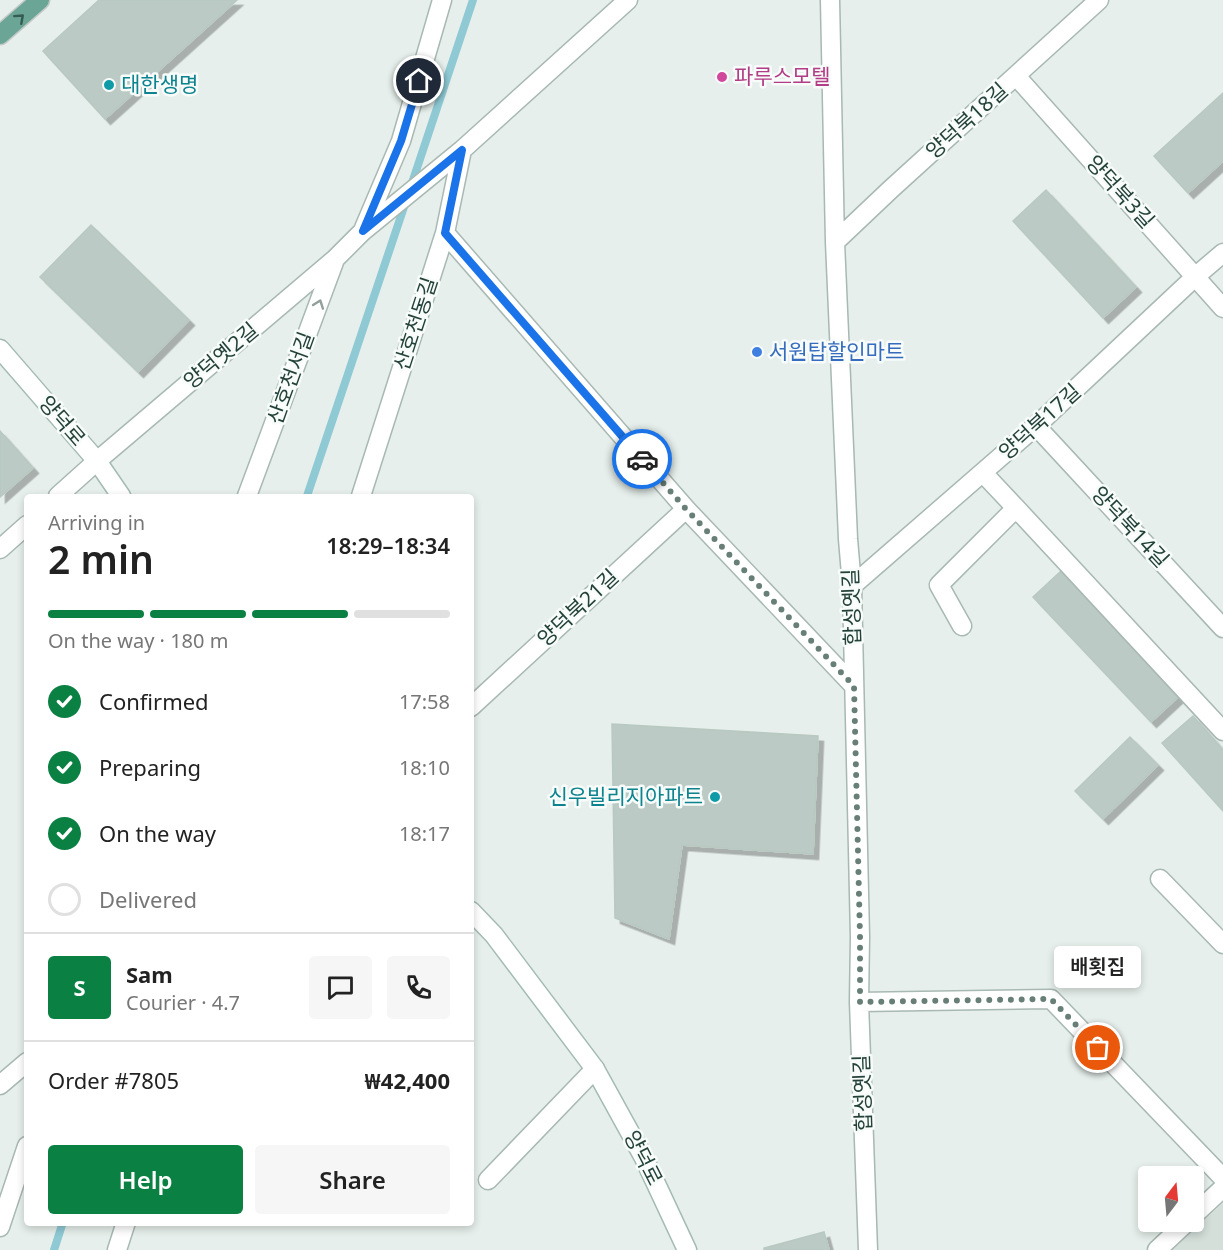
<!DOCTYPE html>
<html lang="en">
<head>
<meta charset="utf-8">
<style>
  :root { --surface:#fff; --page:#f6f6f6; --text:#222; --muted:#767676; --line:#e0e0e0; --accent:#0b8043 }
  body { margin:0; font-family:"Noto Sans","Noto Sans KR",sans-serif; background:var(--page); color:var(--text); height:100vh; display:flex; flex-direction:column; font-size:22px; white-space:nowrap }
  * { box-sizing:border-box; margin:0 }
  p { font-size:20px; color:var(--muted) }
  .icon { flex:none; width:33px; height:33px; fill:none; stroke:currentColor; stroke-width:2; stroke-linecap:round; stroke-linejoin:round }
  .map { position:relative; flex:1; overflow:hidden }
  .sheet { position:absolute; left:24px; top:494px; width:450px; height:732px; display:flex; flex-direction:column; background:var(--surface); border-radius:6px; box-shadow:0 3px 9px #0003 }
  .sheet>* { flex:none }
  .needle { width:39px; rotate:16deg }
  .controls { position:absolute; left:1138px; top:1166px; display:grid; gap:12px }
  .controls a { display:grid; place-items:center; width:66px; height:66px; border-radius:6px; background:var(--surface); box-shadow:0 3px 9px #0003; font-size:30px }
  .pin { position:absolute; display:grid; place-items:center; width:51px; height:51px; color:#fff; margin:-26px; border:3px solid #fff; border-radius:50%; box-shadow:0 2px 6px #0007 }
  .courier { position:absolute; display:grid; place-items:center; width:60px; height:60px; margin:-30px; border:4px solid #1a73e8; border-radius:50%; background:#fff; color:#222; box-shadow:0 2px 8px #0007 }
  .bubble { position:absolute; height:42px; border-radius:6px; background:var(--surface); box-shadow:0 3px 9px #0003; font-size:20px; font-weight:600; line-height:42px; text-align:center }
  .summary em { font-style:normal; font-weight:600 }
  .summary div { display:flex; flex-direction:column-reverse }
  .summary { display:flex; align-items:center; justify-content:space-between; height:102px; padding:0 24px }
  h1 { font-size:39px; font-weight:600; line-height:45px }
  .bar { display:grid; grid-template-columns:repeat(4,1fr); gap:9px 6px; align-content:center; height:72px; padding:0 24px }
  .bar i { height:8px; border-radius:4px; background:var(--line) }
  .bar .selected { background:var(--accent) }
  .bar p { grid-column:span 4 }
  .line { display:flex; align-items:center; gap:15px; padding:0 24px; border-top:2px solid var(--line) }
  .line div { flex:1 }
  .round { display:grid; place-items:center; flex:none; width:63px; height:63px; border-radius:6px; background:var(--page) }
  ol { padding:0 24px; list-style:none }
  li { display:flex; align-items:center; gap:18px; height:66px }
  li p { margin-inline-start:auto }
  li .icon { padding:6px; border-radius:50%; background:var(--accent); color:#fff; stroke-width:4 }
  li:last-child { color:var(--muted) }
  li i { width:33px; height:33px; border:3px solid var(--line); border-radius:50% }
  .primary-button { display:flex; gap:12px; margin-top:auto; padding:12px 24px }
  .primary-button a { flex:1; height:69px; border-radius:6px; background:var(--accent); color:#fff; font-size:24px; font-weight:600; line-height:69px; text-align:center }
  .primary-button a+a { background:var(--page); color:var(--text) }
  .map>svg:first-child { display:block }
  .built { fill:#d4dfda }
  .lines { fill:none; stroke-linecap:round; stroke-linejoin:round }
  .stream { stroke:#8ec9d4; stroke-width:8 }
  .building { fill:#bbcac4; stroke:#b8c9c2; stroke-width:1.5; filter:url(#shadow) }
  .minor-casing { stroke:#a8b8b2; stroke-width:21 }
  .secondary-casing { stroke:#a4bbb3; stroke-width:21 }
  .primary-casing { stroke:#c2cac8; stroke-width:21 }
  .minor { stroke:#fff; stroke-width:18 }
  .secondary { stroke:#fff; stroke-width:18 }
  .primary { stroke:#6aa596; stroke-width:18 }
  .oneway { stroke:#365b51 }
  .oneway2 { stroke:#92a09c }
  .done { stroke:#687f78; stroke-width:6; stroke-dasharray:0 10.8 }
  .route { stroke:#1a73e8; stroke-width:8 }
  .hotel-dot { fill:#d1479c; stroke:#f7fbf9; stroke-width:2 }
  .culture-dot { fill:#0f9aa8; stroke:#f7fbf9; stroke-width:2 }
  .shop-dot { fill:#3f7fe0; stroke:#f7fbf9; stroke-width:2 }
  .labels { text-anchor:middle; stroke-width:5; stroke-linejoin:round; paint-order:stroke }
  .hotel-label { font-size:21px; fill:#b23c85; stroke:#f7fbf9; text-anchor:start }
  .culture-label { font-size:21px; fill:#0d838f; stroke:#f7fbf9; text-anchor:start }
  .street-label { font-size:21px; fill:#24423a; stroke:#f7fbf9 }
  .shop-label { font-size:21px; fill:#366cbe; stroke:#f7fbf9; text-anchor:start }
</style>
</head>
<body>
<div class="map">
<svg width="1223" height="1250" viewBox="0 0 1223 1250">
  <defs>
    <filter id="shadow"><feDropShadow dx="5.5" dy="5.5" stdDeviation="0" flood-color="#0004"/></filter>
  </defs>
  <rect width="100%" height="100%" fill="#e6efeb"/>
  <path class="built" d="M 1223,1203 L 1223,1250 L 1172,1250 Z"/>
  <g class="lines">
    <path class="stream" d="M 411,186 L 473,0
      M 307,496 L 406,201
      M 54,1250 L 63,1222"/>
  </g>
  <path class="building" d="M 99,0 L 237,0 L 105,119 L 43,51 Z
    M 1223,93 L 1223,161 L 1188,193 L 1154,156 Z
    M 1046,190 L 1136,287 L 1103,318 L 1013,221 Z
    M 91,225 L 189,320 L 138,372 L 40,277 Z
    M 0,431 L 33,468 L 0,497 Z
    M 1061,571 L 1179,696 L 1151,722 L 1033,597 Z
    M 1193,716 L 1223,750 L 1223,811 L 1162,743 Z
    M 612,724 L 818,736 L 813,854 L 682,845 L 669,939 L 615,918 Z
    M 1130,737 L 1158,765 L 1103,819 L 1075,791 Z
    M 824,1232 L 829,1250 L 764,1250 L 764,1248 Z"/>
  <g class="lines">
    <defs>
      <path id="minor" d="M 830,0 L 835,242 L 848,539 L 852,586 L 860,937 L 859,1002 L 868,1250
        M 1016,76 L 1223,308
        M 364,228 L 401,141 L 442,0
        M 445,233 L 686,509 L 854,686
        M 835,242 L 891,189 L 1099,0
        M 1036,426 L 1223,628
        M 983,473 L 1016,508 L 1223,731
        M 58,496 L 97,461 L 335,259 L 363,231 L 462,150 L 628,0
        M 247,496 L 334,262
        M 361,496 L 445,233 L 462,150
        M 0,549 L 27,525
        M 852,586 L 1036,426 L 1196,276 L 1223,253
        M 962,626 L 939,585 L 1016,508
        M 471,707 L 686,509
        M 1160,879 L 1223,944
        M 859,1002 L 1051,999 L 1223,1178
        M 0,1085 L 27,1062
        M 488,1180 L 595,1069
        M 1194,1215 L 1223,1188
        M 0,1227 L 27,1146
        M 117,1250 L 126,1222
        M 1157,1250 L 1188,1221"/>
      <path id="secondary" d="M 0,349 L 97,461 L 121,496
        M 471,911 L 494,935 L 595,1069 L 644,1158 L 687,1250"/>
      <path id="primary" d="M 0,35 L 40,0"/>
    </defs>
    <use href="#minor" class="minor-casing"/>
    <use href="#secondary" class="secondary-casing"/>
    <use href="#primary" class="primary-casing"/>
    <use href="#minor" class="minor"/>
    <use href="#secondary" class="secondary"/>
    <use href="#primary" class="primary"/>
  </g>
  <defs><path id="oneway-chevron" d="M-2-3.5L2.5 0L-2 3.5" fill="none" stroke-width="1.6" stroke-linecap="round" stroke-linejoin="round" transform="scale(1.5)"/></defs>
  <use class="oneway" href="#oneway-chevron" transform="translate(20 18) rotate(-42)"/>
  <use class="oneway2" href="#oneway-chevron" transform="translate(319 304) rotate(-70)"/>
  <g class="lines">
    <path class="done" d="M 642,459 L 686,509 L 854,686 L 860,937 L 860,1002 L 1051,999 L 1098,1048"/>
    <path class="route" d="M 419,81 L 401,141 L 363,231 L 462,150 L 445,233 L 642,459"/>
  </g>
  <circle class="hotel-dot" cx="722" cy="77" r="6"/>
  <g class="culture-dot">
    <circle cx="109" cy="85" r="6"/>
    <circle cx="715" cy="797" r="6"/>
  </g>
  <circle class="shop-dot" cx="757" cy="352" r="6"/>
  <g class="labels">
    <g class="hotel-label">
      <text x="734" y="84">파루스모텔</text>
    </g>
    <g class="culture-label">
      <text x="121" y="92">대한생명</text>
      <text x="703" y="804" text-anchor="end">신우빌리지아파트</text>
    </g>
    <g class="street-label">
      <text transform="translate(967 121) rotate(-42)" y="7">양덕북18길</text>
      <text transform="translate(1120 192) rotate(48)" y="7">양덕북3길</text>
      <text transform="translate(416 324) rotate(-72)" y="7">산호천동길</text>
      <text transform="translate(221 356) rotate(-40)" y="7">양덕옛2길</text>
      <text transform="translate(291 378) rotate(-70)" y="7">산호천서길</text>
      <text transform="translate(62 421) rotate(49)" y="7">양덕로</text>
      <text transform="translate(1040 422) rotate(-42)" y="7">양덕북17길</text>
      <text transform="translate(1130 527) rotate(47)" y="7">양덕북14길</text>
      <text transform="translate(852 607) rotate(-92)" y="7">합성옛길</text>
      <text transform="translate(578 608) rotate(-43)" y="7">양덕북21길</text>
      <text transform="translate(863 1093) rotate(-92)" y="7">합성옛길</text>
      <text transform="translate(643 1158) rotate(63)" y="7">양덕로</text>
    </g>
    <g class="shop-label">
      <text x="769" y="359">서원탑할인마트</text>
    </g>
  </g>
</svg>
<div class="controls">
<a><svg class="needle" viewBox="-14 -14 28 28"><path d="M0-13l5 13h-10z" fill="#e53935"/><path d="M0 13l5-13h-10z" fill="#767676"/></svg></a>
</div>
<div class="pin" style="left:1098px;top:1048px;background:#ea580c"><svg class="icon" aria-label="bag" viewBox="0 0 24 24"><path d="M5 8h14l-1 12H6zM9 8a3 3 0 0 1 6 0"/></svg></div>
<div class="pin" style="left:419px;top:81px;background:#1f2937"><svg class="icon" aria-label="home" viewBox="0 0 24 24"><path d="M3 11l9-7 9 7M6 9v11h12V9"/></svg></div>
<div class="courier" style="left:642px;top:459px"><svg class="icon" aria-label="car" viewBox="0 0 24 24"><path d="M5 17H2v-5l4-1 3-4h7l3 4 3 1v5h-3M9 17h6M6 11h13"/><circle cx="7" cy="17" r="2"/><circle cx="17" cy="17" r="2"/></svg></div>
<div class="bubble" style="left:1054px;top:946px;width:87px">배횟집</div>
<section class="sheet">
<div class="summary"><div><h1>2 min</h1><p>Arriving in</p></div><em>18:29–18:34</em></div>
<div class="bar"><i class="selected"></i><i class="selected"></i><i class="selected"></i><i></i><p>On the way · 180 m</p></div>
<ol>
<li><svg class="icon" aria-label="check" viewBox="0 0 24 24"><path d="M5 12l5 5 9-10"/></svg>Confirmed<p>17:58</p></li>
<li><svg class="icon" aria-label="check" viewBox="0 0 24 24"><path d="M5 12l5 5 9-10"/></svg>Preparing<p>18:10</p></li>
<li><svg class="icon" aria-label="check" viewBox="0 0 24 24"><path d="M5 12l5 5 9-10"/></svg>On the way<p>18:17</p></li>
<li><i></i>Delivered</li>
</ol>
<div class="line" style="height:108px"><b class="round" style="background:var(--accent);color:#fff">S</b><div><b>Sam</b><p>Courier · 4.7</p></div><a class="round"><svg class="icon" aria-label="chat" viewBox="0 0 24 24"><path d="M4 5h16v11H9l-5 4z"/></svg></a><a class="round"><svg class="icon" aria-label="phone" viewBox="0 0 24 24"><path d="M5 4h4l2 5-3 2q2 4 5 5l2-3 5 2v4C11 20 4 13 5 4z"/></svg></a></div>
<div class="line" style="height:78px"><div>Order #7805</div><b>₩42,400</b></div>
<div class="primary-button"><a>Help</a><a>Share</a></div>
</section>
</div>
</body>
</html>
